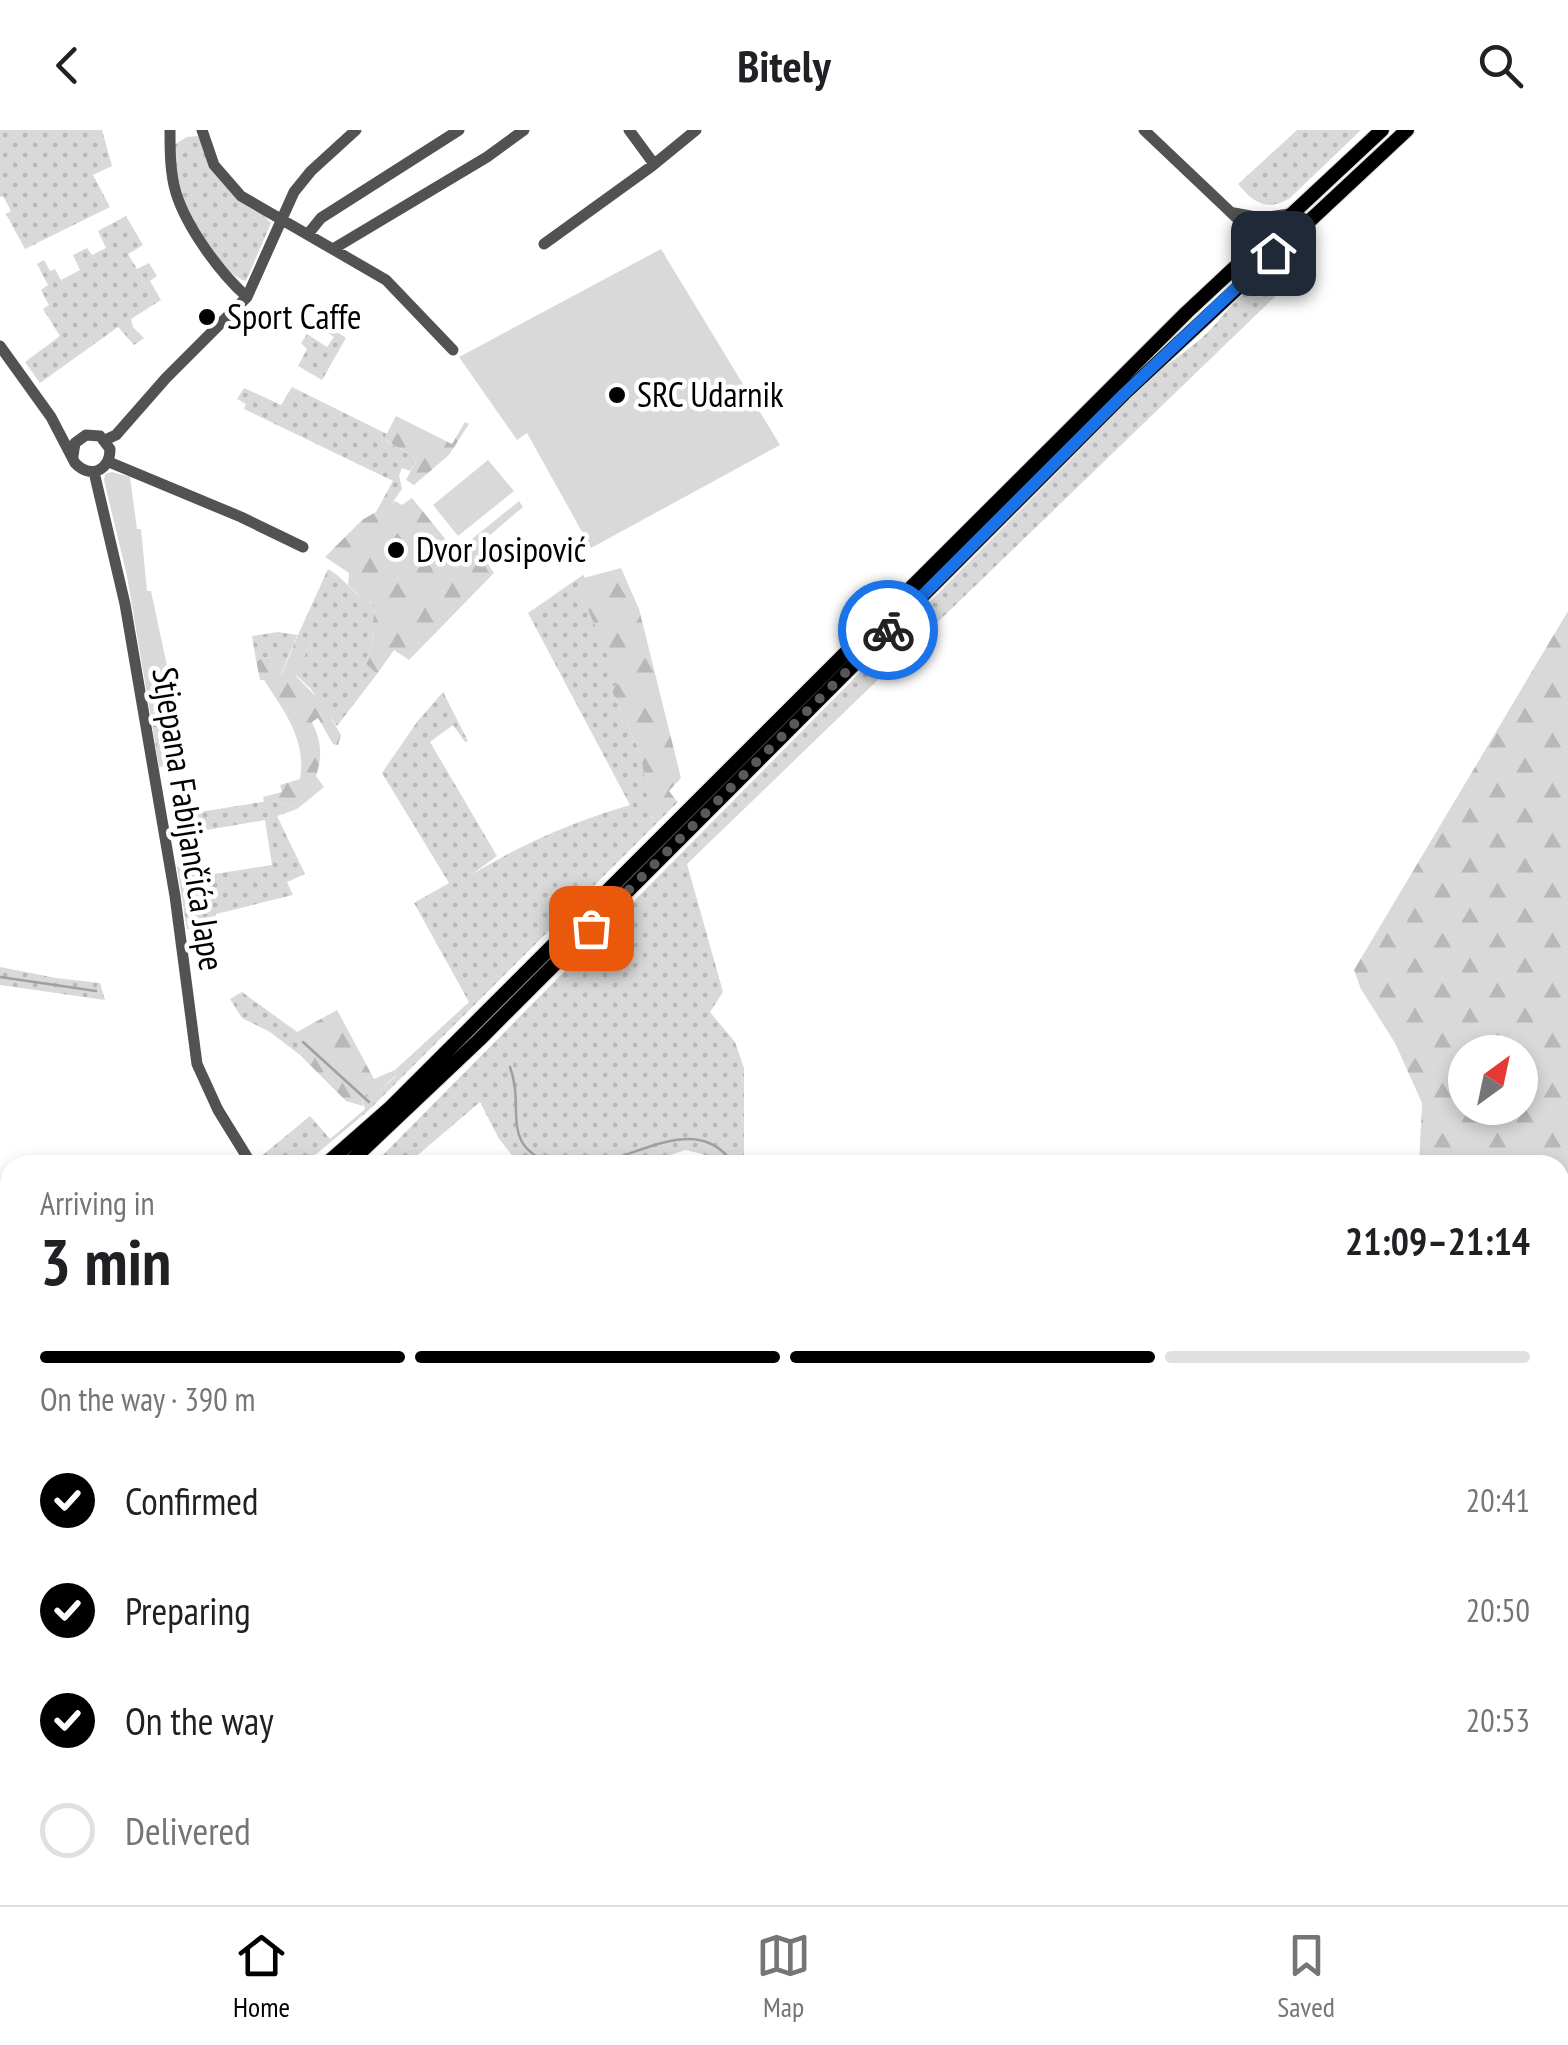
<!DOCTYPE html>
<html lang="en">
<head>
<meta charset="utf-8">
<style>
  :root { --surface:#fff; --page:#f2f2f2; --text:#202124; --muted:#757577; --line:#e0e0e0; --accent:#000 }
  body { margin:0; font-family:"PT Sans Narrow",sans-serif; background:var(--page); color:var(--text); height:100vh; display:flex; flex-direction:column; font-size:38px; white-space:nowrap }
  * { box-sizing:border-box; margin:0 }
  p { font-size:32px; color:var(--muted) }
  .icon { flex:none; width:55px; height:55px; fill:none; stroke:currentColor; stroke-width:2; stroke-linecap:round; stroke-linejoin:round }
  .map { position:relative; flex:1; overflow:hidden }
  .side { position:absolute; left:0px; top:1025px; width:1570px; height:750px; display:flex; flex-direction:column; background:var(--surface); border-radius:30px 30px 0 0; box-shadow:0 5px 15px #0003 }
  .side>* { flex:none }
  .needle { width:65px; rotate:33deg }
  .buttons { position:absolute; left:1448px; top:905px; display:grid; gap:20px }
  .buttons a { display:grid; place-items:center; width:90px; height:90px; border-radius:50%; background:var(--surface); box-shadow:0 5px 15px #0003; font-size:50px }
  .pin { position:absolute; display:grid; place-items:center; width:85px; height:85px; color:#fff; margin:-42px; border-radius:20px; box-shadow:0 5px 15px #0006 }
  .courier { position:absolute; display:grid; place-items:center; width:100px; height:100px; margin:-50px; border:8px solid #1a73e8; border-radius:50%; background:#fff; color:#222; box-shadow:0 2px 12px #0007 }
  .headline em { font-style:normal; font-weight:700 }
  .headline div { display:flex; flex-direction:column-reverse }
  .headline { display:flex; align-items:center; justify-content:space-between; height:170px; padding:0 40px }
  h1 { font-size:65px; font-weight:700; line-height:75px }
  .bar { display:grid; grid-template-columns:repeat(4,1fr); gap:15px 10px; align-content:center; height:120px; padding:0 40px }
  .bar i { height:12px; border-radius:8px; background:var(--line) }
  .bar .active { background:var(--accent) }
  .bar p { grid-column:span 4 }
  ol { padding:0 40px; list-style:none }
  li { display:flex; align-items:center; gap:30px; height:110px }
  li p { margin-inline-start:auto }
  li .icon { padding:10px; border-radius:50%; background:var(--accent); color:#fff; stroke-width:4 }
  li:last-child { color:var(--muted) }
  li i { width:55px; height:55px; border:5px solid var(--line); border-radius:50% }
  header { display:flex; justify-content:space-between; align-items:center; height:130px; padding:0 40px; background:var(--surface); font-size:45px; font-weight:700 }
  .tabs { display:flex; justify-content:space-around; align-items:center; height:140px; border-top:2px solid var(--line); background:var(--surface); font-size:28px; color:var(--muted) }
  .tabs a { display:grid; justify-items:center; gap:5px }
  .tabs .active { color:var(--accent) }
  .map>svg:first-child { display:block }
  .grass { fill:url(#grass-dots) }
  .forest { fill:url(#forest-firs); fill-rule:evenodd }
  .green { fill:#d9d9d9 }
  .lines { fill:none; stroke-linecap:round; stroke-linejoin:round }
  .stream { stroke:#a0a0a0; stroke-width:2.5 }
  .major-casing { stroke:#dbdbdb; stroke-width:16 }
  .minor { stroke:#525252; stroke-width:11 }
  .major { stroke:#000; stroke-width:14 }
  .done { stroke:#595959; stroke-width:10; stroke-dasharray:0 18 }
  .route { stroke:#1a73e8; stroke-width:12 }
  .poi-dot { fill:#000; stroke:#fff; stroke-width:4 }
  .labels { text-anchor:middle; stroke-width:9; stroke-linejoin:round; paint-order:stroke }
  .poi-label { font-size:35px; fill:#000; stroke:#fff; text-anchor:start }
  .street-label { font-size:35px; fill:#000; stroke:#fff }
</style>
</head>
<body>
<header><svg class="icon" aria-label="back" viewBox="0 0 24 24"><path d="M15 5l-7 7 7 7"/></svg>Bitely<svg class="icon" aria-label="search" viewBox="0 0 24 24"><circle cx="10" cy="10" r="6"/><path d="M15 15l6 6"/></svg></header>
<div class="map">
<svg width="1568" height="1775" viewBox="0 0 1568 1775">
  <defs>
    <pattern id="grass-dots" width="8" height="8" patternUnits="userSpaceOnUse" patternTransform="scale(2.5)"><rect width="8" height="8" fill="#d9d9d9"/><path d="M2 2h.1M6 6h.1" fill="none" stroke="#b8b8b8" stroke-width="1.8" stroke-linecap="round"/></pattern>
    <pattern id="forest-firs" width="22" height="20" patternUnits="userSpaceOnUse" patternTransform="scale(2.5)"><rect width="22" height="20" fill="#d9d9d9"/><path d="M5 1l3.5 6h-7zM16 11l3.5 6h-7z" fill="#b8b8b8"/></pattern>
  </defs>
  <rect width="100%" height="100%" fill="#fff"/>
  <path class="grass" d="M 0,0 L 102,0 L 112,36 L 93,45 L 110,77 L 25,119 L 6,84 L 11,81 L 3,66 L 0,67 Z
    M 1297,0 L 1361,0 L 1290,68 C 1267,82 1254,73 1238,54 Z
    M 198,6 L 206,25 L 271,93 L 246,151 C 223,147 189,86 181,63 C 175,49 176,30 174,15 L 187,7 Z
    M 126,86 L 143,115 L 128,124 L 137,139 L 149,133 L 157,146 L 150,151 L 161,170 L 131,189 L 133,197 L 144,208 L 134,215 L 118,197 L 40,253 L 25,232 L 60,206 L 43,179 L 49,175 L 41,160 L 48,155 L 37,134 L 44,130 L 50,141 L 55,139 L 61,150 L 80,140 L 73,125 L 87,118 L 92,125 L 106,118 L 98,101 Z
    M 1267,155 L 1285,157 L 687,734 L 723,862 L 710,882 L 735,912 L 744,938 L 744,1035 L 714,1035 L 709,1026 L 686,1020 L 638,1035 L 520,1035 L 499,1009 L 480,972 L 406,1035 L 373,1035 L 1156,243 C 1173,230 1191,218 1206,204 C 1227,185 1236,159 1267,155 Z
    M 318,190 L 346,208 L 322,250 L 298,236 L 307,219 L 301,213 L 307,204 L 327,217 L 334,207 L 315,194 Z
    M 292,257 L 387,304 L 385,310 L 417,329 L 410,341 L 402,338 L 399,345 L 402,359 L 390,376 L 376,382 L 393,351 L 244,279 L 246,274 L 237,269 L 244,258 L 281,275 Z
    M 328,439 C 346,449 354,467 374,474 L 372,516 L 365,533 L 377,544 L 337,596 L 310,558 L 296,545 L 311,511 L 297,506 L 280,546 L 274,527 L 256,530 L 252,506 L 278,502 L 298,505 Z
    M 583,445 L 586,450 L 580,458 L 619,553 L 611,559 L 641,624 L 653,690 L 676,670 L 678,672 L 368,981 L 303,1035 L 263,1035 L 259,1028 L 310,986 L 330,1009 L 365,979 L 362,970 L 369,960 L 376,964 L 396,946 L 395,940 L 469,872 L 414,773 L 449,753 L 382,643 L 417,592 L 443,562 L 468,611 L 465,612 L 453,595 L 430,612 L 497,726 L 471,745 C 520,715 574,691 630,675 L 528,483 Z
    M 176,578 L 187,633 L 159,637 L 150,582 Z
    M 274,670 L 297,679 L 277,686 L 305,744 L 287,752 L 293,765 L 216,784 L 215,795 L 187,799 L 177,737 L 193,733 L 195,747 L 272,735 L 265,690 L 189,703 L 187,684 Z
    M 0,837 L 56,848 L 100,853 L 105,870 L 0,855 Z
    M 242,862 L 311,912 L 300,925 L 270,902 L 242,888 L 230,869 Z
    M 8,1307 L 10,1511 L 0,1513 L 0,1310 Z
    M 1568,1726 L 1568,1775 L 1469,1775 L 1473,1765 L 1560,1765 L 1560,1729 Z
    M 10,1746 L 10,1765 L 248,1765 L 201,1775 L 0,1775 L 0,1748 Z
    M 254,1765 L 659,1765 L 660,1775 L 571,1775 L 570,1771 L 558,1775 L 471,1775 L 460,1771 L 443,1772 L 440,1775 L 366,1775 L 364,1769 L 332,1775 L 256,1775 Z
    M 667,1765 L 783,1765 L 790,1775 L 668,1775 Z
    M 873,1765 L 976,1765 L 962,1775 L 860,1775 Z"/>
  <path class="forest" d="M 396,286 L 452,314 L 465,292 L 469,294 L 449,325 L 414,355 L 406,350 L 417,329 L 384,309 Z
    M 412,368 L 456,422 L 519,371 L 523,377 L 489,406 L 492,414 C 482,426 485,430 494,443 L 409,530 L 394,520 L 377,544 L 365,533 L 372,516 L 374,474 L 364,470 L 348,455 L 349,443 L 325,427 L 362,390 L 395,371 L 402,375 Z
    M 621,438 L 639,479 L 681,648 L 669,661 L 676,670 L 654,691 L 648,674 L 641,624 L 611,559 L 619,553 L 579,458 L 584,448 Z
    M 1568,481 L 1568,1306 L 1560,1281 L 1560,1035 L 1419,1035 L 1422,973 L 1395,913 L 1361,859 L 1354,840 ZM 1465,922 L 1520,922 L 1520,978 L 1465,978 Z
    M 298,505 L 311,511 L 296,546 L 323,574 L 341,605 L 338,615 L 333,614 L 318,588 L 312,592 C 321,611 323,625 316,646 L 324,657 L 297,679 L 274,670 L 264,672 L 263,667 L 282,662 L 280,655 L 300,649 C 307,610 284,581 264,550 L 260,550 L 256,530 L 274,527 L 281,545 Z
    M 337,880 L 374,949 L 395,940 L 396,945 L 375,965 L 369,961 L 362,970 L 363,976 L 346,971 L 300,925 L 311,912 L 297,902 Z"/>
  <path class="green" d="M 661,119 L 780,315 L 591,418 L 527,303 L 517,310 L 459,227 Z
    M 488,330 L 514,361 L 458,406 L 433,375 Z
    M 112,342 L 130,347 L 137,399 L 141,399 L 147,461 L 151,461 L 176,578 L 150,582 L 127,446 L 104,350 L 105,344 Z"/>
  <g class="lines">
    <path class="stream" d="M 0,847 L 96,861
      M 303,912 L 369,972
      M 510,937 C 526,980 497,1015 555,1035
      M 587,1035 C 631,1031 691,984 728,1027 L 728,1035
      M 1015,1765 L 1023,1775"/>
    <defs>
      <path id="major" d="M 325,1035 L 391,977 L 1187,182 L 1382,0
        M 347,1035 L 479,910 L 1124,264 L 1407,0
        M 0,1181 L 10,1180
        M 0,1196 L 10,1194"/>
    </defs>
    <use href="#major" class="major-casing"/>
    <path class="minor" d="M 170,0 C 170,21 170,43 176,63 C 187,98 220,143 247,167
      M 202,0 L 214,35 L 241,66 L 386,150 L 453,220
      M 629,0 L 654,34
      M 1144,0 L 1261,111
      M 1234,83 L 1261,88 L 1289,84
      M 308,104 L 321,88 L 459,0
      M 544,114 L 652,36 L 696,0
      M 333,119 L 487,27 L 524,0
      M 0,216 L 51,287 L 75,333 C 90,349 110,341 110,319 L 100,306 L 86,305 L 75,313 L 73,326
      M 105,310 L 116,305 L 166,248 L 247,167 L 294,62 L 311,41 L 356,0
      M 109,332 L 241,387 L 303,417
      M 94,342 L 125,474 L 175,766 L 197,934 L 218,980 L 252,1035"/>
    <use href="#major" class="major"/>
  </g>
  <g class="lines">
    <path class="done" d="M 591,798 L 888,500"/>
    <path class="route" d="M 888,500 L 1124,264 L 1273,123"/>
  </g>
  <g class="poi-dot">
    <circle cx="207" cy="187" r="10"/>
    <circle cx="617" cy="265" r="10"/>
    <circle cx="396" cy="420" r="10"/>
  </g>
  <g class="labels">
    <g class="poi-label">
      <text x="227" y="199">Sport Caffe</text>
      <text x="637" y="277">SRC Udarnik</text>
      <text x="416" y="432">Dvor Josipović</text>
    </g>
    <g class="street-label">
      <text transform="translate(188 689) rotate(81)" y="12">Stjepana Fabijančića Jape</text>
    </g>
  </g>
</svg>
<div class="buttons">
<a><svg class="needle" viewBox="-14 -14 28 28"><path d="M0-13l5 13h-10z" fill="#e53935"/><path d="M0 13l5-13h-10z" fill="#757577"/></svg></a>
</div>
<div class="pin" style="left:591px;top:798px;background:#ea580c"><svg class="icon" aria-label="bag" viewBox="0 0 24 24"><path d="M5 8h14l-1 12H6zM9 8a3 3 0 0 1 6 0"/></svg></div>
<div class="pin" style="left:1273px;top:123px;background:#1f2937"><svg class="icon" aria-label="home" viewBox="0 0 24 24"><path d="M3 11l9-7 9 7M6 9v11h12V9"/></svg></div>
<div class="courier" style="left:888px;top:500px"><svg class="icon" aria-label="bike" viewBox="0 0 24 24"><circle cx="6" cy="16" r="4"/><circle cx="18" cy="16" r="4"/><path d="M6 16l4-8h5l3 8M10 8l3 8H6M13 5h3"/></svg></div>
<section class="side">
<div class="headline"><div><h1>3 min</h1><p>Arriving in</p></div><em>21:09–21:14</em></div>
<div class="bar"><i class="active"></i><i class="active"></i><i class="active"></i><i></i><p>On the way · 390 m</p></div>
<ol>
<li><svg class="icon" aria-label="check" viewBox="0 0 24 24"><path d="M5 12l5 5 9-10"/></svg>Confirmed<p>20:41</p></li>
<li><svg class="icon" aria-label="check" viewBox="0 0 24 24"><path d="M5 12l5 5 9-10"/></svg>Preparing<p>20:50</p></li>
<li><svg class="icon" aria-label="check" viewBox="0 0 24 24"><path d="M5 12l5 5 9-10"/></svg>On the way<p>20:53</p></li>
<li><i></i>Delivered</li>
</ol>
</section>
</div>
<nav class="tabs">
<a class="active"><svg class="icon" aria-label="home" viewBox="0 0 24 24"><path d="M3 11l9-7 9 7M6 9v11h12V9"/></svg>Home</a>
<a><svg class="icon" aria-label="map" viewBox="0 0 24 24"><path d="M3 6l6-2 6 2 6-2v14l-6 2-6-2-6 2zM9 4v14M15 6v14"/></svg>Map</a>
<a><svg class="icon" aria-label="saved" viewBox="0 0 24 24"><path d="M7 4h10v16l-5-4-5 4z"/></svg>Saved</a>
</nav>
</body>
</html>
